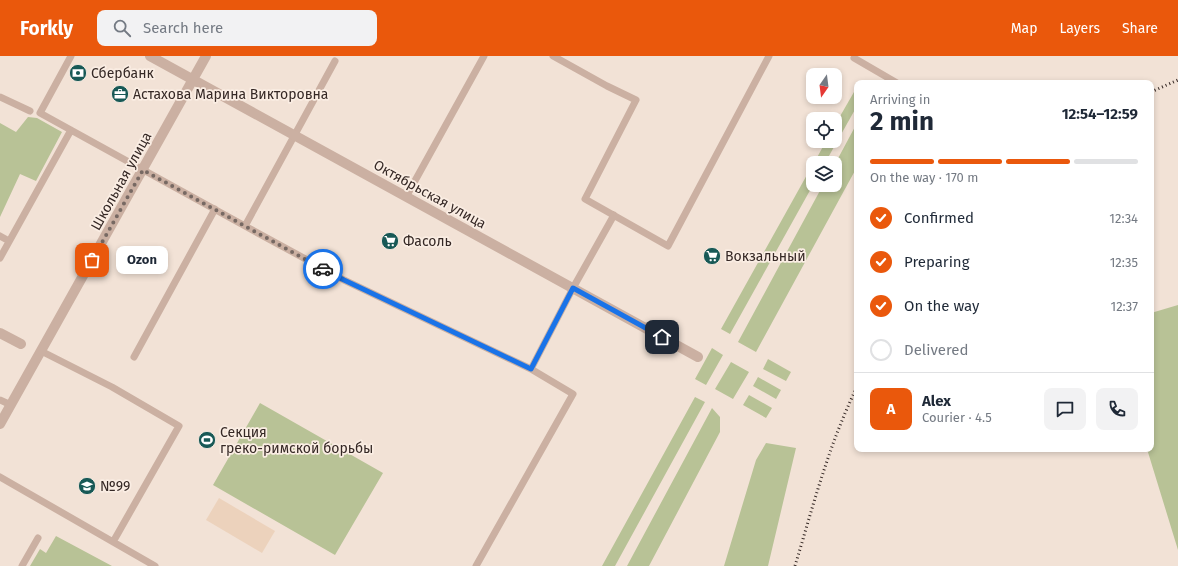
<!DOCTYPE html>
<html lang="en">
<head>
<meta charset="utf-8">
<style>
  :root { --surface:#fff; --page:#f2f2f3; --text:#1f2937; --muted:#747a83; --line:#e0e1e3; --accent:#ea580c }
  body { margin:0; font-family:"Fira Sans",sans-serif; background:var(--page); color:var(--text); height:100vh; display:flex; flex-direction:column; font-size:15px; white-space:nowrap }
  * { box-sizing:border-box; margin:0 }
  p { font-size:13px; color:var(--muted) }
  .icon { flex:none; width:22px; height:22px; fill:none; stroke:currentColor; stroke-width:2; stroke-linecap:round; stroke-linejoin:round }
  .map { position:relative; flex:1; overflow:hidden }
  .side { position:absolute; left:854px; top:24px; width:300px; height:372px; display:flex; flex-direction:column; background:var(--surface); border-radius:8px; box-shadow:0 2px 6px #0003 }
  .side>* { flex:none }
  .needle { width:26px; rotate:194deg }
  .controls { position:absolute; left:806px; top:12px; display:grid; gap:8px }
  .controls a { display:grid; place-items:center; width:36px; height:36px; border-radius:8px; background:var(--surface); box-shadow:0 2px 6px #0003; font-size:20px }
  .pin { position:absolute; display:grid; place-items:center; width:34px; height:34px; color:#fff; margin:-17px; border-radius:8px; box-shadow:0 2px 6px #0006 }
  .courier { position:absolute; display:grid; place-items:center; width:40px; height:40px; margin:-20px; border:3px solid #1a73e8; border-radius:50%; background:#fff; color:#222; box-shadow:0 1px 5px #0007 }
  .bubble { position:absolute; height:28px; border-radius:8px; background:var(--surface); box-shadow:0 2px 6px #0003; font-size:13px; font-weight:700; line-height:28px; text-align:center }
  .head em { font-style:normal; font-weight:700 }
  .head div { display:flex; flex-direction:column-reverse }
  .head { display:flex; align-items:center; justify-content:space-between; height:68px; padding:0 16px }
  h1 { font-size:26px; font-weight:700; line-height:30px }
  .bar { display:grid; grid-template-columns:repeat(4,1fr); gap:6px 4px; align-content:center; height:48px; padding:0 16px }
  .bar i { height:5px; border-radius:3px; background:var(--line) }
  .bar .on { background:var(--accent) }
  .bar p { grid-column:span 4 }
  .line { display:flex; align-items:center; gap:10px; padding:0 16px; border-top:1px solid var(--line) }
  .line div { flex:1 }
  .round { display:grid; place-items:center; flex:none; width:42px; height:42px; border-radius:8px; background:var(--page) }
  ol { padding:0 16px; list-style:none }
  li { display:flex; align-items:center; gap:12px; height:44px }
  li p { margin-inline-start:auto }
  li .icon { padding:4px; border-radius:50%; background:var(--accent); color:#fff; stroke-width:4 }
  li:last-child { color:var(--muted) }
  li i { width:22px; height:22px; border:2px solid var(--line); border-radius:50% }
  header { display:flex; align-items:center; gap:24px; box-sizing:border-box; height:56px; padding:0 20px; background:var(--accent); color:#fff }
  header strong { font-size:19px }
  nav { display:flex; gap:22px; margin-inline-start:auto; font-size:14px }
  .search { width:280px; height:36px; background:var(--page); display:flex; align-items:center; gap:10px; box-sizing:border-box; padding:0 14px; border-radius:8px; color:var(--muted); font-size:15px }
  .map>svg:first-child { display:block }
  .green { fill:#b8c296 }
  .plaza { fill:#ecd2bc }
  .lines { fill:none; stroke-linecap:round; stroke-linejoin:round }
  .lane { stroke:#cbb0a2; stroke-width:7 }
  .street { stroke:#cbb0a2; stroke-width:10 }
  .rail { stroke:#352825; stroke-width:3; stroke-dasharray:1 3; stroke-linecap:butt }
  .done { stroke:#776963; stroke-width:4; stroke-dasharray:0 7.2 }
  .route { stroke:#1a73e8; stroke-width:5 }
  .labels { text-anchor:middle; stroke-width:3.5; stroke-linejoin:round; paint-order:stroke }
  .poi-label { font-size:14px; fill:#352825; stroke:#faede3; text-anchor:start }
  .street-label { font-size:14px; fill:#352825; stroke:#faede3 }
</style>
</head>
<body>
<header>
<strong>Forkly</strong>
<div class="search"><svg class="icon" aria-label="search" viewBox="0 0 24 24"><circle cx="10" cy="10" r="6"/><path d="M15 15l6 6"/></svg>Search here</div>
<nav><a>Map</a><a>Layers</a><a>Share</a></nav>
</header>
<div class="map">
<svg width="1178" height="510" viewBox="0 0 1178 510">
  <rect width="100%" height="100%" fill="#f2e2d6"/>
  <path class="green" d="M 854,36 L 857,38 L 857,50 L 825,107 L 814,107 L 826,85 L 835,85 L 835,69 Z
    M 28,61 L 37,62 L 62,76 L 36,125 L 20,118 L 0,161 L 0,67 L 16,76 Z
    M 857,67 L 857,111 L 756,296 L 738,286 L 823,129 L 835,129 L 835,108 Z
    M 813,108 L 813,129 L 730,278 L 721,273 Z
    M 1178,249 L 1178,494 L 1147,393 L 1151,393 L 1151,257 Z
    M 712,292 L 723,299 L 706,329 L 695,323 Z
    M 768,303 L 791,316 L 786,325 L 763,313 Z
    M 731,306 L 749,316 L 733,343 L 715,333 Z
    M 758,321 L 781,334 L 776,343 L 753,330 Z
    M 749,339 L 772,352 L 766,362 L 743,349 Z
    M 695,341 L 705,346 L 615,510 L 602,510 Z
    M 260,347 L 383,417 L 335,499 L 213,429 Z
    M 712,352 L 720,361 L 720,376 L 649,510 L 627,510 Z
    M 766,387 L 796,392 L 768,510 L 724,510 L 756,404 Z
    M 56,480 L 112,510 L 30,510 L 40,493 L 46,497 Z"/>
  <path class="plaza" d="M 219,442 L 275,475 L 262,497 L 206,464 Z"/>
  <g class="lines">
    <path class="lane" d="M 71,0 L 40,57 L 245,170 L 335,5
      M 553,0 L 607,30 L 636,44 L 585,143 L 668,190 L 769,0
      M 854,2 L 897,27
      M 0,41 L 30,55
      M 406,141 L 484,0
      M 245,170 L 344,224 L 531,313
      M 0,180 L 9,185
      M 0,202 L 71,74
      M 41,295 L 112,331 L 179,370 L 113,486
      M 134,301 L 215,153
      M 0,344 L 11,349
      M 0,421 L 155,510
      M 22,510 L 38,482
      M 476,510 L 573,338 L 531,313 L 573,232 L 614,159"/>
    <path class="street" d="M 150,0 L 698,301
      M 0,277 L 21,288
      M 0,368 L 206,0"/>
    <path class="rail" d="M 1151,36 L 1178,24
      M 795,510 C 813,450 829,388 857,331"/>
  </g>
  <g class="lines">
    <path class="done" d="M 92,204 L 143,114 L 323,213"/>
    <path class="route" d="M 323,213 L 344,224 L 531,313 L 573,232 L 662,281"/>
  </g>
  <defs>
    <symbol id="bank-disc" viewBox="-11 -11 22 22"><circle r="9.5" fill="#185956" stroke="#faede3"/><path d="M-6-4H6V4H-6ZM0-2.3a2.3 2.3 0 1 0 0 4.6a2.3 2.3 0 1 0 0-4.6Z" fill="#fff"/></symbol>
    <symbol id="office-disc" viewBox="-11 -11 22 22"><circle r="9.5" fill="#185956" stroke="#faede3"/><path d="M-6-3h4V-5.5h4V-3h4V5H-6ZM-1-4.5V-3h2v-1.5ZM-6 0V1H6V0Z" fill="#fff"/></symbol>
    <symbol id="supermarket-disc" viewBox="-11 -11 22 22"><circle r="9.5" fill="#185956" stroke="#faede3"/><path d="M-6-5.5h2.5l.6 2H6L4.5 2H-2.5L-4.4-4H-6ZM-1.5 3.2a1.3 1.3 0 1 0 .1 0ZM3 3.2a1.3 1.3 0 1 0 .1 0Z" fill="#fff"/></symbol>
    <symbol id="stadium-disc" viewBox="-11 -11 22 22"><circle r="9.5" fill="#185956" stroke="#faede3"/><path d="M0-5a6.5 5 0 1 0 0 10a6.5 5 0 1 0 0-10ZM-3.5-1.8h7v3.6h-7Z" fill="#fff"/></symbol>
    <symbol id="school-disc" viewBox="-11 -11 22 22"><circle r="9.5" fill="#185956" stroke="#faede3"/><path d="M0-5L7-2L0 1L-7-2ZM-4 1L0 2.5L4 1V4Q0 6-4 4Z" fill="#fff"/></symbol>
  </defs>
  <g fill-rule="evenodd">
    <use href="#bank-disc" x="68" y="7" width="20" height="20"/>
    <use href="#office-disc" x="110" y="28" width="20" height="20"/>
    <use href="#supermarket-disc" x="380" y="175" width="20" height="20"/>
    <use href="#supermarket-disc" x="702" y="190" width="20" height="20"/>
    <use href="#stadium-disc" x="197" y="374" width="20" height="20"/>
    <use href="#school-disc" x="77" y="420" width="20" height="20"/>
  </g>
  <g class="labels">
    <g class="poi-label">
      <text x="91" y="22">Сбербанк</text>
      <text x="133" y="43">Астахова Марина Викторовна</text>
      <text x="403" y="190">Фасоль</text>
      <text x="725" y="205">Вокзальный</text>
      <text x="220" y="381">Секция<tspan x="220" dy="16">греко-римской борьбы</tspan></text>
      <text x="100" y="435">№99</text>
    </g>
    <g class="street-label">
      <text transform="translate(121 125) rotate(-61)" y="5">Школьная улица</text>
      <text transform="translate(430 138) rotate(29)" y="5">Октябрьская улица</text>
    </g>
  </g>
</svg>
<div class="controls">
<a><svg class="needle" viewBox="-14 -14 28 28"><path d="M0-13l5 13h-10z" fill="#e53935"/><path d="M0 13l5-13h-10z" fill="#747a83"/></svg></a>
<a><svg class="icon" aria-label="locate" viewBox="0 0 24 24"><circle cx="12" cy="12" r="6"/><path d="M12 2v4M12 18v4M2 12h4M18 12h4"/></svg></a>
<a><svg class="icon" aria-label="layers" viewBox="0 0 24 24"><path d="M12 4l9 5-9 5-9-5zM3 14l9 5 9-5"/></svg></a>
</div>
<div class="pin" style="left:92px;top:204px;background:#ea580c"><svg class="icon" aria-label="bag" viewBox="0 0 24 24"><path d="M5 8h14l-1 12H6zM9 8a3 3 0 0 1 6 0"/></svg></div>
<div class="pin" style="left:662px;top:281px;background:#1f2937"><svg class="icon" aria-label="home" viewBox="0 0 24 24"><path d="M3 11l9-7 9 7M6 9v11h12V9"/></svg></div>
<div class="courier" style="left:323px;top:213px"><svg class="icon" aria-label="car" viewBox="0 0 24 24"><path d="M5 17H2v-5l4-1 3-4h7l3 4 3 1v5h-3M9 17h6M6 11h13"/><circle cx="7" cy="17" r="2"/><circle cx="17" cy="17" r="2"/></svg></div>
<div class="bubble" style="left:116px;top:190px;width:52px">Ozon</div>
<section class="side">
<div class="head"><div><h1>2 min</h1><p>Arriving in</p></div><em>12:54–12:59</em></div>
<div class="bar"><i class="on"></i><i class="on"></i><i class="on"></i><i></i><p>On the way · 170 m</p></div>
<ol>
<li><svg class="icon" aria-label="check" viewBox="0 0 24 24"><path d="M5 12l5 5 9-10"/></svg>Confirmed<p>12:34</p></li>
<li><svg class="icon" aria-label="check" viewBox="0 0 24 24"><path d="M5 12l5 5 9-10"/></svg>Preparing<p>12:35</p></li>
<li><svg class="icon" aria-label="check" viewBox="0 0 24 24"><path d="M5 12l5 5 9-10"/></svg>On the way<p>12:37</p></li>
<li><i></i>Delivered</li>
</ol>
<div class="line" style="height:72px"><b class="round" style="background:var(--accent);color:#fff">A</b><div><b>Alex</b><p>Courier · 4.5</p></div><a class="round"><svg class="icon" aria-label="chat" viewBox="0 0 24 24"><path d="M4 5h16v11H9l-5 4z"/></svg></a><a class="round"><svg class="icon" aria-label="phone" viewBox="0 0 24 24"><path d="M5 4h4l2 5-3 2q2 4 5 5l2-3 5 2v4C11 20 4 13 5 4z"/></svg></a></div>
</section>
</div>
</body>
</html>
